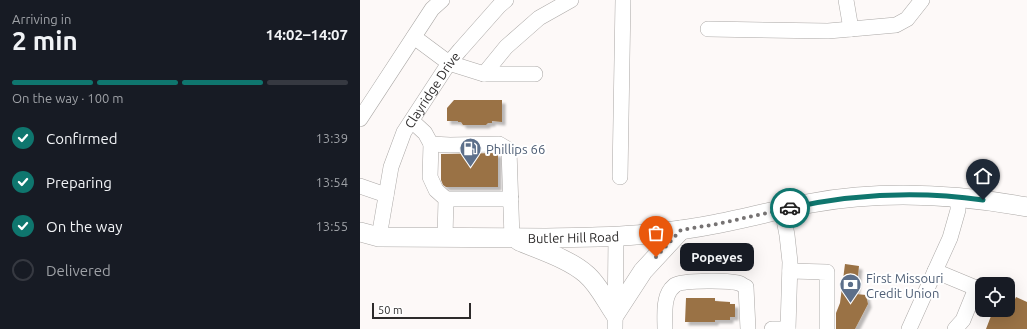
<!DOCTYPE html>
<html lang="en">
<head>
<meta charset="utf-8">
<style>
  :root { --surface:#171b24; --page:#20242c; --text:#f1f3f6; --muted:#9ea1a6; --line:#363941; --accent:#0f766e }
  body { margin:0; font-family:Ubuntu,sans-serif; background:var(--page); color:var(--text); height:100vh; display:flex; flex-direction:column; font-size:15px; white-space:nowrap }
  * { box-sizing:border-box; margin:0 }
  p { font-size:13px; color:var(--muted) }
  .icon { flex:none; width:22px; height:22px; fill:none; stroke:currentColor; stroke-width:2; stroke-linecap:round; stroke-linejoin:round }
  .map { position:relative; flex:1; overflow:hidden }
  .side { display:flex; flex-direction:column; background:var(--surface); width:360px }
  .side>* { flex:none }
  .buttons { position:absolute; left:615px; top:277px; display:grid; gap:8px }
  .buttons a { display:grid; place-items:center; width:40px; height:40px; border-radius:8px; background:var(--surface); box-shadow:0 4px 16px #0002; font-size:20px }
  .scale { position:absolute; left:12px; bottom:10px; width:99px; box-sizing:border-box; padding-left:4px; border:2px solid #2d2b2b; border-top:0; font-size:11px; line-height:14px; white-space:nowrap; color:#2d2b2b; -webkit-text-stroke:3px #fff; paint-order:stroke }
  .pin { position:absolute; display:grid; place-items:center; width:34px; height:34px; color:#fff; margin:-41px -17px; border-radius:50% 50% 50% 0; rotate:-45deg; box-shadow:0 0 4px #0007 }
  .pin .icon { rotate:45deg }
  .courier { position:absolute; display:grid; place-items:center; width:40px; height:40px; margin:-20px; border:3px solid #0f766e; border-radius:50%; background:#fff; color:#222; box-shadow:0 1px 5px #0007 }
  .bubble { position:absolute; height:28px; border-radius:8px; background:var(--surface); box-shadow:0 4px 16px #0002; font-size:13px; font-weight:700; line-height:28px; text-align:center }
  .head em { font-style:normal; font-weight:700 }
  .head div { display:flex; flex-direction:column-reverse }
  .head { display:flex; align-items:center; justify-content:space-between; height:68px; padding:0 12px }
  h1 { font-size:26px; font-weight:700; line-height:30px }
  .bar { display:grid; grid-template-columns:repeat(4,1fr); gap:6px 4px; align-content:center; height:48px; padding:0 12px }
  .bar i { height:5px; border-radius:3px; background:var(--line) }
  .bar .selected { background:var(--accent) }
  .bar p { grid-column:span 4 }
  ol { padding:0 12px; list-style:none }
  li { display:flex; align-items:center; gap:12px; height:44px }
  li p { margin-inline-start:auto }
  li .icon { padding:4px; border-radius:50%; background:var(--accent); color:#fff; stroke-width:4 }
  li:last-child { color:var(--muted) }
  li i { width:22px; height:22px; border:2px solid var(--line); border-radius:50% }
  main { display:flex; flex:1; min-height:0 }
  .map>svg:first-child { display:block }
  .building { fill:#9a7245; filter:url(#shadow) }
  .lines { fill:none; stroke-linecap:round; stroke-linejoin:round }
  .minor-casing { stroke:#aba8a6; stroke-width:16 }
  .major-casing { stroke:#aba8a6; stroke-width:20 }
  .minor { stroke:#fff; stroke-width:15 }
  .major { stroke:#fff; stroke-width:19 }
  .done { stroke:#767373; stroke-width:4; stroke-dasharray:0 7.2 }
  .route { stroke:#0f766e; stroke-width:5 }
  .labels { text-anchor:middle; stroke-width:4; stroke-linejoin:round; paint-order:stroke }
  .street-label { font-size:13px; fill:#2d2b2b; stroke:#fff }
  .service-label { font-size:13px; fill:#4e5e75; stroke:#fff; text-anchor:start }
</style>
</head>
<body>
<main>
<section class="side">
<div class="head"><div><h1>2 min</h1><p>Arriving in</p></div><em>14:02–14:07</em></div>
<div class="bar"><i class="selected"></i><i class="selected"></i><i class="selected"></i><i></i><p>On the way · 100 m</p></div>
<ol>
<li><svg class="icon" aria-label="check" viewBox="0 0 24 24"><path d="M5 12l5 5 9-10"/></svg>Confirmed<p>13:39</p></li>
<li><svg class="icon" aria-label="check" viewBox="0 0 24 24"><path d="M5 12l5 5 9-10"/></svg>Preparing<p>13:54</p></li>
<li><svg class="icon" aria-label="check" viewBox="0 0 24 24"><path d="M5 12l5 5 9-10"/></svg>On the way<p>13:55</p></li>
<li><i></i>Delivered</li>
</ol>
</section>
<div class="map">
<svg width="667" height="329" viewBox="0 0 667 329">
  <defs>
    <filter id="shadow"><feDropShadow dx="3.5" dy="3.5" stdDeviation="1" flood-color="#0004"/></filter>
  </defs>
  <rect width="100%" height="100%" fill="#fdf9f8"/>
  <path class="building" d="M 94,100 L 142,100 L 142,122 L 132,121 L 132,123 L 128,123 L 126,125 L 103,125 L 101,122 L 98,122 L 98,121 L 87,121 L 87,108 Z
    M 137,153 L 138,154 L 138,187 L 86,187 L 83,185 L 81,180 L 81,154 Z
    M 485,264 L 499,266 L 496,294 L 506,295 L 508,304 L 495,329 L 476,329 L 476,313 L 480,303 Z
    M 656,297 L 667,302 L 667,329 L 626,329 L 631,316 L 633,317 L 636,310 L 650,310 Z
    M 326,298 L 355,298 L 355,301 L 370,302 L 370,304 L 375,304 L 375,317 L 370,317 L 370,320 L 355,320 L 355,322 L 325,322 Z"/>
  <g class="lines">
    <defs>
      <g id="minor">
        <path d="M 486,0 L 491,29 L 536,25 L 547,19 L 562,0"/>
        <path d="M 348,29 L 468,31 L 491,29"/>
        <path d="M 54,37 L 89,63 L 124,74 L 175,74"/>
        <path d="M 124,74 L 146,47 L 179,18 L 211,0"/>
        <path d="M 0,119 L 72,9 L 82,0"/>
        <path d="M 52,121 L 65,133 L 71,144 L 90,145 L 139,144 L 149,150 L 152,238"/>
        <path d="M 71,144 L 70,177 L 76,190 L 86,199 L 85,237"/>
        <path d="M 260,177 L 263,0"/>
        <path d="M 0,186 L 26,195"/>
        <path d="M 86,199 L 151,199"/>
        <path d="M 422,209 L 427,235 L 430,262 L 428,329"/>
        <path id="s1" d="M 19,237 L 31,167 L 44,132 L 89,63 L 100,50 L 139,6 L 146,0"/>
        <path d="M 430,271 L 467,272 L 467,329"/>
        <path d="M 255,329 L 256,237"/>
        <path d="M 305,329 C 305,317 303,299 311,289 C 312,288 314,286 315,285 C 323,280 372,280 381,284 C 382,285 384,286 386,287 L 388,329"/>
        <path d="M 412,329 L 428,329"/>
        <path d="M 549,329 L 575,271"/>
        <path d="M 595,329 L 603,320 L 616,288 L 575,271 L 590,238 L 598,210 L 598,197"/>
      </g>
      <g id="major">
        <path id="s2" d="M 0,232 L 19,237 C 75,237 131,238 186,238 C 223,237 258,238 294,233 C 315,231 336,228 356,224 C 388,218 420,209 452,203 C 523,190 596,194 667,207"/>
        <path d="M 159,241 C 180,250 209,259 226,274 C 238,284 246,301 255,314 L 283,271 L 321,230"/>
      </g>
    </defs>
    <use href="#minor" class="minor-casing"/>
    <use href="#major" class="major-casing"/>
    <use href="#minor" class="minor"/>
    <use href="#major" class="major"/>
  </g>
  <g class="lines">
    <path class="done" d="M 296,257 L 321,230 L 357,224 L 430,208"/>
    <path class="route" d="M 430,208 C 494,194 559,191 623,200"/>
  </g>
  <defs>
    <symbol id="fuel-pin" viewBox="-11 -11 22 30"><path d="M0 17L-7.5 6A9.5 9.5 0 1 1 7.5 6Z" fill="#5c6f8a" stroke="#fff"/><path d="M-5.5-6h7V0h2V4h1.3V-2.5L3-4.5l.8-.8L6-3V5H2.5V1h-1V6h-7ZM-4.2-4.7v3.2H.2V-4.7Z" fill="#fff"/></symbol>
    <symbol id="bank-pin" viewBox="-11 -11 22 30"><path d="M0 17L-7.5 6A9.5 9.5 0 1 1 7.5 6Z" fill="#5c6f8a" stroke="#fff"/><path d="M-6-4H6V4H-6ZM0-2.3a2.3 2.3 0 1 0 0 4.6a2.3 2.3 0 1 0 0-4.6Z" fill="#fff"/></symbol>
  </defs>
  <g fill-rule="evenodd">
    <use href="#fuel-pin" x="98" y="136" width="25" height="34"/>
    <use href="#bank-pin" x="478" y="272" width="25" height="34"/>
  </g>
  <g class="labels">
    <g class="street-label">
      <text dy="5" stroke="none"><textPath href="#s1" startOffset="159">Clayridge Drive</textPath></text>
      <text dy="5" stroke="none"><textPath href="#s2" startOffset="214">Butler Hill Road</textPath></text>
    </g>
    <g class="service-label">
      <text x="126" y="154">Phillips 66</text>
      <text x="506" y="283">First Missouri<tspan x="506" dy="15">Credit Union</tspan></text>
    </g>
  </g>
</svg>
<div class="buttons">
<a><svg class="icon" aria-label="locate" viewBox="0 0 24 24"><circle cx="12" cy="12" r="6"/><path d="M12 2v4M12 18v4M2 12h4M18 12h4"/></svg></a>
</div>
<div class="scale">50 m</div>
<div class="pin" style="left:296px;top:257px;background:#ea580c"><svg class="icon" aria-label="bag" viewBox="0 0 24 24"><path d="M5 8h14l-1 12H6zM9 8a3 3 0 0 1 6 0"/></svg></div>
<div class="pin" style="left:623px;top:200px;background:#1f2937"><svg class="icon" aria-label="home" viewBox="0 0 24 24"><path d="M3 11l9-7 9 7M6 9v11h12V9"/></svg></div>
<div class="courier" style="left:430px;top:208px"><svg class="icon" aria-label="car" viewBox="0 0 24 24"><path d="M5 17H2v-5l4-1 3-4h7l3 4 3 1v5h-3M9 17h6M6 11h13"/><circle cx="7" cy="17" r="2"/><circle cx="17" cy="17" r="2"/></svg></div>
<div class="bubble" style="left:320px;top:243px;width:74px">Popeyes</div>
</div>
</main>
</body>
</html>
